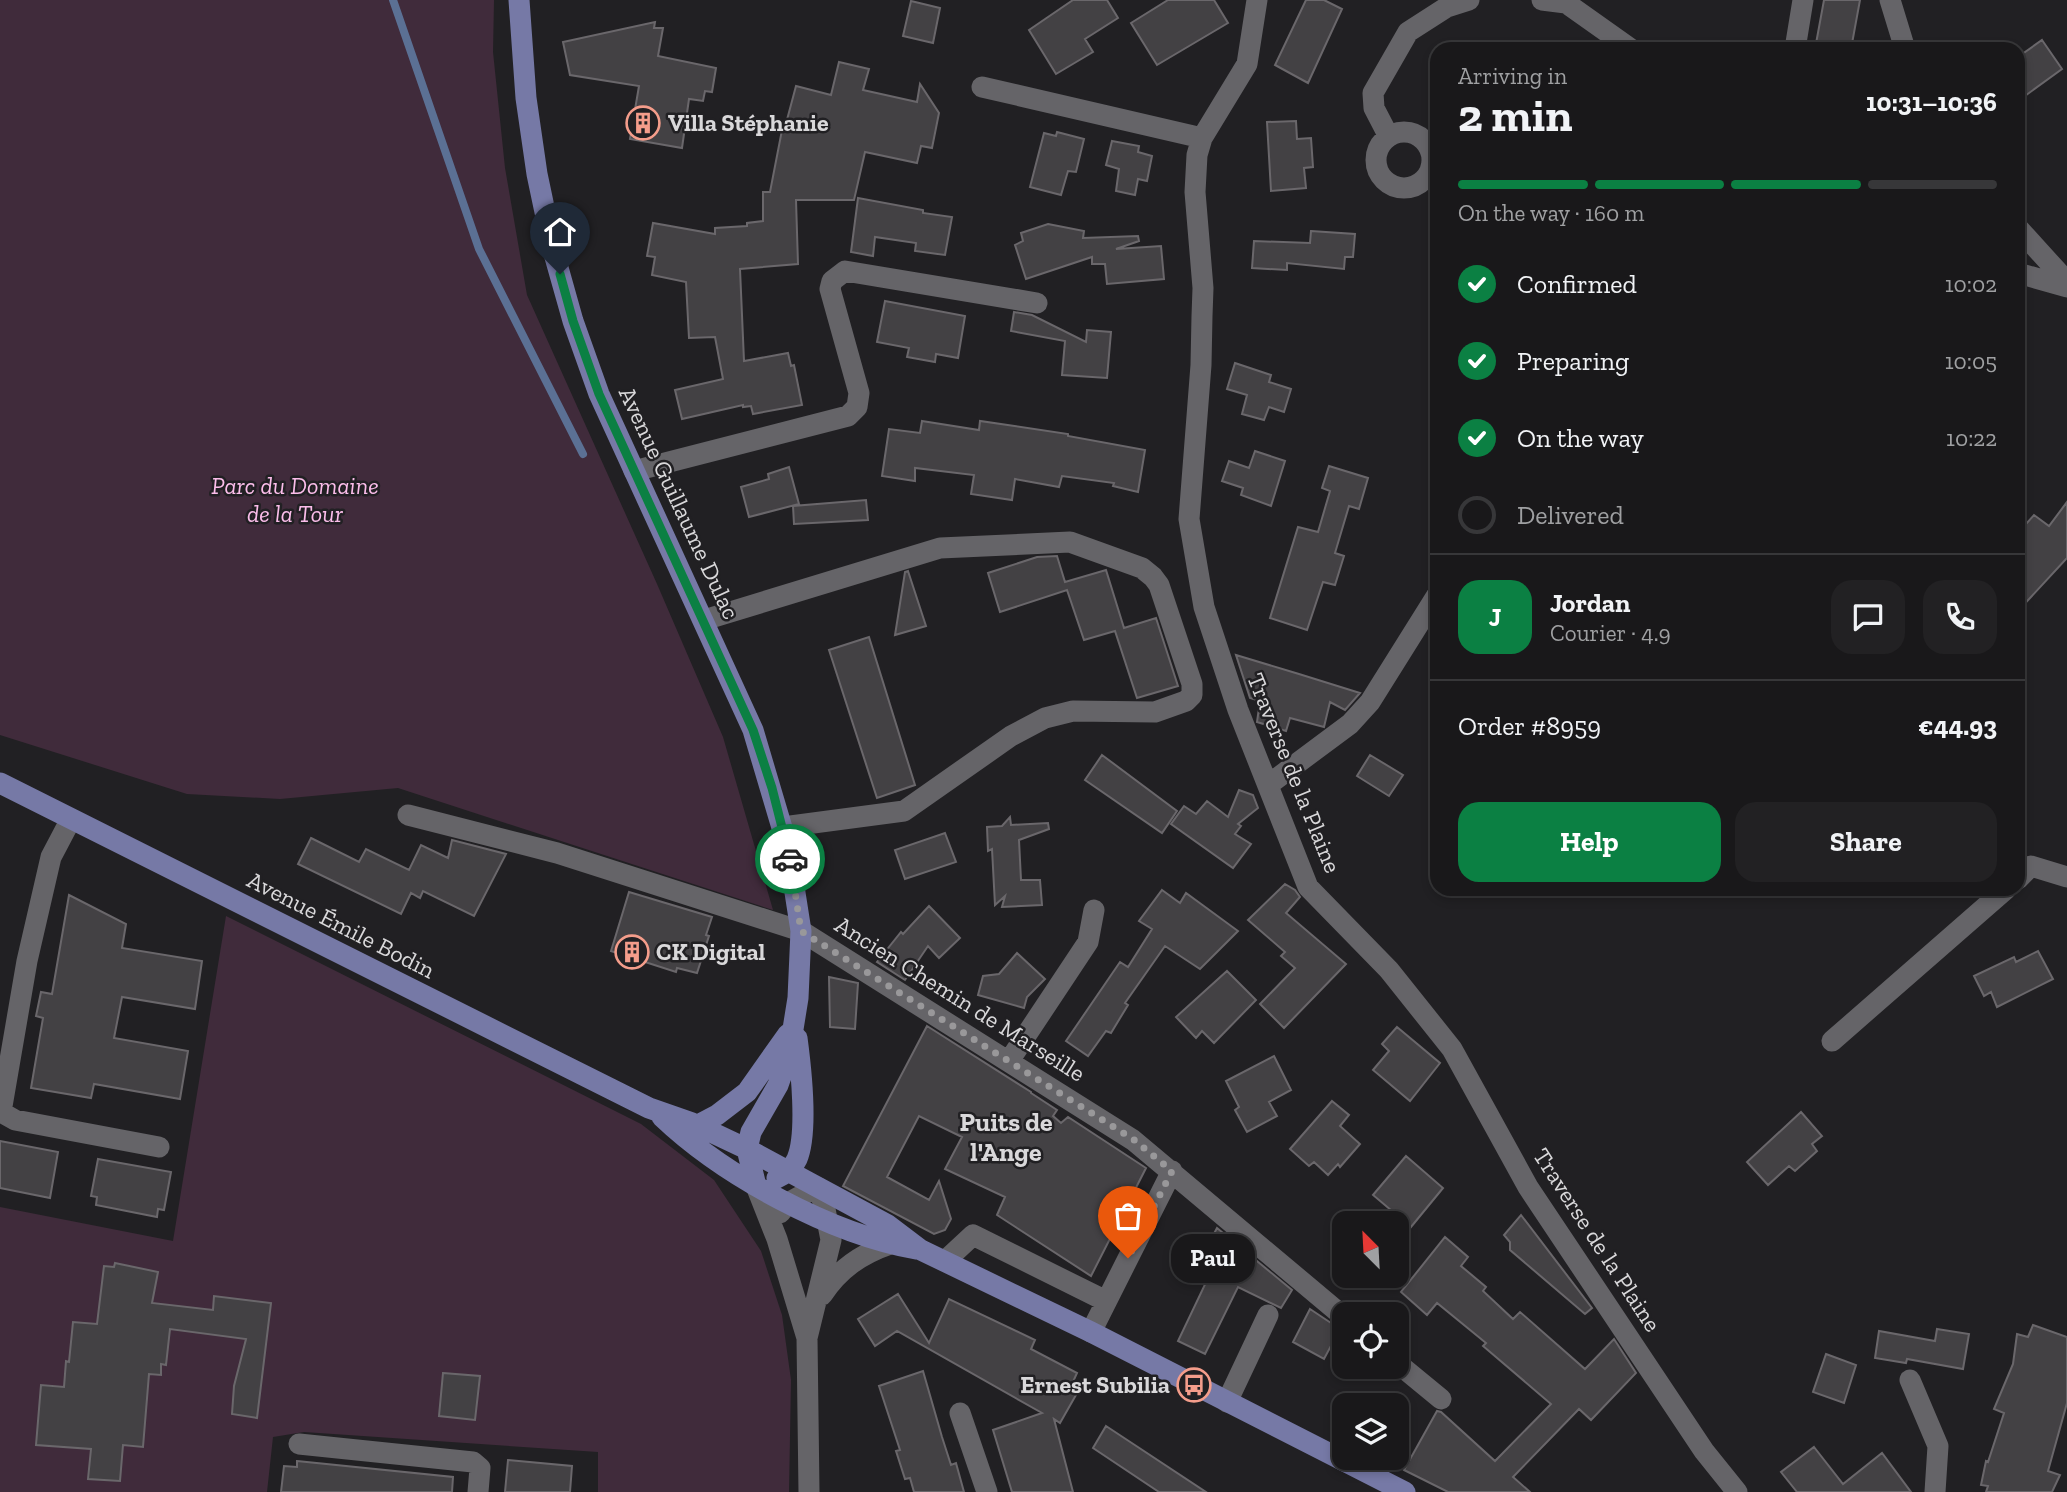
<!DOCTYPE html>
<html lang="en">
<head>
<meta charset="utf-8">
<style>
  :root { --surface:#19181a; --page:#222123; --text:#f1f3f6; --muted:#9fa0a2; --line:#373739; --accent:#0b8043 }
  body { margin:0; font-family:"Zilla Slab",serif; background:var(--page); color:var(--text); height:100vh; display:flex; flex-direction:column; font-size:26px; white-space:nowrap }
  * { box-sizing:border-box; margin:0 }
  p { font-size:23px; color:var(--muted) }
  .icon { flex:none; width:38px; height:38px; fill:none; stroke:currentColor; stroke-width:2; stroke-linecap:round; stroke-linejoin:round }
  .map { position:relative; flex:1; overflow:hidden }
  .side { position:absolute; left:1430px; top:42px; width:595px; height:854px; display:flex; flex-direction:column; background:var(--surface); border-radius:21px; box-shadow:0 4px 10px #0003,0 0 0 2px var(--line) }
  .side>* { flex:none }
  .needle { width:46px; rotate:336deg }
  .fabs { position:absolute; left:1332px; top:1211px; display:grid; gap:14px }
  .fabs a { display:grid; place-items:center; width:77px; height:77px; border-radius:14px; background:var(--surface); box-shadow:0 4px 10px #0003,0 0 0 2px var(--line); font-size:35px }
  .pin { position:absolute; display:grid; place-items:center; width:60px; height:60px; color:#fff; margin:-72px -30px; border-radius:50% 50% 50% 0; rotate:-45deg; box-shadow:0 0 7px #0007 }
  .pin .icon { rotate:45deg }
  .courier { position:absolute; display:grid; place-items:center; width:70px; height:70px; margin:-35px; border:5px solid #0b8043; border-radius:50%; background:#fff; color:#222; box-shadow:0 2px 9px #0007 }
  .bubble { position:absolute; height:49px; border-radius:21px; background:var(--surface); box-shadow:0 4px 10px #0003,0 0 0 2px var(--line); font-size:23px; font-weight:700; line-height:49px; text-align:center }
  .overview em { font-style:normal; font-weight:700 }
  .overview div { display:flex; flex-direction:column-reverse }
  .overview { display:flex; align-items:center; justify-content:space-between; height:119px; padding:0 28px }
  h1 { font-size:46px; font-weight:700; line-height:52px }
  .bar { display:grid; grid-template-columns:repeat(4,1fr); gap:10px 7px; align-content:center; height:84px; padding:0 28px }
  .bar i { height:9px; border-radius:5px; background:var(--line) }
  .bar .current { background:var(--accent) }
  .bar p { grid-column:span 4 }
  .line { display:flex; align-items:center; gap:18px; padding:0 28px; border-top:2px solid var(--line) }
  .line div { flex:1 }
  .round { display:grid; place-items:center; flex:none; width:74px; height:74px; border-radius:21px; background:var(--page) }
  ol { padding:0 28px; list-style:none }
  li { display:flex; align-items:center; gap:21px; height:77px }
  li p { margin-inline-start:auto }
  li .icon { padding:7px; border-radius:50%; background:var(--accent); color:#fff; stroke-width:4 }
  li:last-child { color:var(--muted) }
  li i { width:38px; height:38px; border:4px solid var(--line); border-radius:50% }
  .action { display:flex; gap:14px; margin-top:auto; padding:14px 28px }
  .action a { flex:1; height:80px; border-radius:21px; background:var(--accent); color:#fff; font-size:28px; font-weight:700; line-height:80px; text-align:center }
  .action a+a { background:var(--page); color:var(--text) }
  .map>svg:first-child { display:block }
  .green { fill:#402b3b }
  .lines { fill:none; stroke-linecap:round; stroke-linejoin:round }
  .stream { stroke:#5b7094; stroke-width:8 }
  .building { fill:#434144; stroke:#6a676b; stroke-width:2 }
  .minor { stroke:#656468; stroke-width:21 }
  .major { stroke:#7679a6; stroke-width:21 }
  .done { stroke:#99989a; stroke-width:7; stroke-dasharray:0 12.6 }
  .route { stroke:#0b8043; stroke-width:9 }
  .labels { text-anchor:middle; stroke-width:5; stroke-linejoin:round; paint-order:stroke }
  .poi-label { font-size:24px; font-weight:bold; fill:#d9d8da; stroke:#212023; text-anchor:start }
  .park-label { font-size:24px; font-style:italic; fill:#fbbdea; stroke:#212023 }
  .street-label { font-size:24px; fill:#d9d8da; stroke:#212023 }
  .neighbourhood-label { font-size:26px; font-weight:bold; fill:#d9d8da; stroke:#212023 }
</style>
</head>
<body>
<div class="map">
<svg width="2067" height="1492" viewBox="0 0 2067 1492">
  <rect width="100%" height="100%" fill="#212023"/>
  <path class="green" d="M 0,0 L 494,0 L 493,52 L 505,168 L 527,295 L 657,584 L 723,737 L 773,910 L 398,788 L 280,799 L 187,794 L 0,735 Z
    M 226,916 L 641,1124 L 714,1180 L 761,1251 L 782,1315 L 791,1380 L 789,1492 L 598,1492 L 598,1452 L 304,1432 L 273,1437 L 267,1492 L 0,1492 L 0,1207 L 173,1241 Z"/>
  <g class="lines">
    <path class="stream" d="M 393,0 L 479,249 L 583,454"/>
  </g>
  <path class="building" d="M 1073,0 L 1107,0 L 1118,18 L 1085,39 L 1093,52 L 1056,74 L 1029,30 Z
    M 1168,0 L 1214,0 L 1228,23 L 1157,65 L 1131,23 Z
    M 1306,0 L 1324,0 L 1342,9 L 1308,83 L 1275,65 Z
    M 1824,0 L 1860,0 L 1851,49 L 1815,49 Z
    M 911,1 L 940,8 L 933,43 L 903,36 Z
    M 655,22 L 654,28 L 663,28 L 658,56 L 716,68 L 712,92 L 705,91 L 703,101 L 689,99 L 682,148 L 630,139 L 639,86 L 570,75 L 563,42 Z
    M 2042,40 L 2062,69 L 2018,101 L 2018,57 Z
    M 839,62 L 869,69 L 863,90 L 917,102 L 920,84 L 939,113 L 932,148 L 921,146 L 917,163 L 865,152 L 854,200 L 796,200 L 798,264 L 740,269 L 744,361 L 788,353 L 791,366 L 794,365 L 802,405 L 753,414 L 751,406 L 743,407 L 743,405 L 682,419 L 675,390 L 723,379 L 715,337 L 689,338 L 686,282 L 652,275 L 655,257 L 647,256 L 653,223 L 715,234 L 715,228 L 747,226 L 747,223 L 763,221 L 763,192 L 770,192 L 782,130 L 784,131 L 796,86 L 831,95 Z
    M 1296,121 L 1297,139 L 1311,138 L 1313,167 L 1304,168 L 1306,188 L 1271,191 L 1267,122 Z
    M 1057,132 L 1084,139 L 1076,172 L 1068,171 L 1061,195 L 1030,187 L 1044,133 L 1056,136 Z
    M 1112,141 L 1139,146 L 1138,152 L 1152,156 L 1147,181 L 1138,179 L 1135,195 L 1116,191 L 1119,169 L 1106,165 Z
    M 858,198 L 923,210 L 923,213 L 952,217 L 945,255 L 915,251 L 916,243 L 875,237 L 873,256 L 851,252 Z
    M 1048,224 L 1084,231 L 1083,238 L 1138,236 L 1139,241 L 1116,249 L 1161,246 L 1164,279 L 1107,284 L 1105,264 L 1092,264 L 1092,257 L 1026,279 L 1015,245 L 1023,241 L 1021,233 Z
    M 1311,231 L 1355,234 L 1353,257 L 1345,257 L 1344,269 L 1287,263 L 1287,270 L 1252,268 L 1254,241 L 1310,243 Z
    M 885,301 L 965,316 L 958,358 L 936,354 L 935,362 L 907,357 L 909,348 L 877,342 Z
    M 1014,312 L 1032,315 L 1086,342 L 1087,330 L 1111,332 L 1107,378 L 1062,375 L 1065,341 L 1011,331 Z
    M 1235,363 L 1271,375 L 1269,382 L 1291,389 L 1284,412 L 1269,407 L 1264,420 L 1242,414 L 1247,395 L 1227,389 Z
    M 922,421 L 979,430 L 980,421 L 1068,434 L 1068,436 L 1145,450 L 1138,492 L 1113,486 L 1114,483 L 1062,476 L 1059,487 L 1015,479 L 1012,500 L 971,494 L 974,475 L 915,468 L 915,481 L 882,476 L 889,429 L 920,433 Z
    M 1255,451 L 1285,461 L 1271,506 L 1241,495 L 1243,488 L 1222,481 L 1229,461 L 1249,468 Z
    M 1329,466 L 1368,478 L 1359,509 L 1349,506 L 1335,553 L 1344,556 L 1335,585 L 1323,582 L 1307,630 L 1270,618 L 1298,527 L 1318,532 L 1330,491 L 1322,488 Z
    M 789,467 L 799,504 L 749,517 L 741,487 L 769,479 L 768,474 Z
    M 866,500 L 868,520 L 794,524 L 793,506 Z
    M 2067,502 L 2067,558 L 2018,611 L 2018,533 L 2034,515 L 2049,526 Z
    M 1057,556 L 1065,582 L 1106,570 L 1124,628 L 1156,618 L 1178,686 L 1137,698 L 1115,631 L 1084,640 L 1067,590 L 1000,612 L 988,573 L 1037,557 Z
    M 908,571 L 926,626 L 895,635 L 905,572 Z
    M 869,637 L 915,785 L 877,798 L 829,650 Z
    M 1236,655 L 1299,674 L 1360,693 L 1345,710 L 1330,702 L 1324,727 L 1290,718 L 1286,731 L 1257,722 L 1260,701 L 1250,698 Z
    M 1102,755 L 1177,811 L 1162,833 L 1085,780 Z
    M 1370,755 L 1403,775 L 1389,796 L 1357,776 Z
    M 1239,790 L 1253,795 L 1258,808 L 1238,824 L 1241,826 L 1235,834 L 1251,844 L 1233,868 L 1171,824 L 1184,806 L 1196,814 L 1207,801 L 1228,817 Z
    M 1010,817 L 1011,825 L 1048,823 L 1049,829 L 1019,840 L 1021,880 L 1040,880 L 1042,905 L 1002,907 L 1005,896 L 995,905 L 992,849 L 988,851 L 987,827 L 1002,826 Z
    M 945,833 L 956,862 L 905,879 L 895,850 Z
    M 311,838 L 359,862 L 366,849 L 409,870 L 421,845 L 448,858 L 452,840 L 506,854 L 474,916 L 423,891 L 420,898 L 411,893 L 401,914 L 298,864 Z
    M 1285,884 L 1295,890 L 1300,897 L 1286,913 L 1346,964 L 1284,1028 L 1260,1004 L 1295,968 L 1281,956 L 1285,952 L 1248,920 Z
    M 1162,890 L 1180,903 L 1186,893 L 1238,931 L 1200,969 L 1165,946 L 1125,1003 L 1128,1005 L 1111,1033 L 1106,1031 L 1088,1056 L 1066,1041 L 1120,962 L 1128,967 L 1152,929 L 1139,921 Z
    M 629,892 L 712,917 L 706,935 L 709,936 L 697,973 L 677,968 L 676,972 L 611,951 Z
    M 69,895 L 126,924 L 122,948 L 202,961 L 195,1009 L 122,997 L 114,1038 L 188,1051 L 180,1099 L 94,1084 L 91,1098 L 31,1088 L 43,1018 L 36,1016 L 41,992 L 52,994 Z
    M 929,906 L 960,938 L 939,958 L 928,946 L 905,980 L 877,962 L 901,932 L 903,934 Z
    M 2038,951 L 2053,979 L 1997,1007 L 1991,992 L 1984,996 L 1974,976 L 2014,957 L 2016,962 Z
    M 1017,953 L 1045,979 L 1027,997 L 1024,1008 L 978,995 L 983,976 L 999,974 Z
    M 1227,971 L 1256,1000 L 1214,1043 L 1202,1031 L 1196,1038 L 1176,1017 Z
    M 829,977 L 858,983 L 855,1029 L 830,1027 Z
    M 927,1026 L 1031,1092 L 1031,1093 L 1057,1110 L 1053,1116 L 1061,1123 L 1068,1117 L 1146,1168 L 1091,1276 L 997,1215 L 1005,1197 L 945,1169 L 962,1137 L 919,1116 L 887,1177 L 929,1200 L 939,1181 L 951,1219 L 945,1230 L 934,1234 L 843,1186 Z
    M 1397,1027 L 1440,1063 L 1410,1101 L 1373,1070 L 1389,1051 L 1382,1044 Z
    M 1274,1056 L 1291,1090 L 1269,1102 L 1277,1116 L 1247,1132 L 1235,1110 L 1239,1107 L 1226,1081 Z
    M 1332,1101 L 1349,1115 L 1340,1126 L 1360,1144 L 1340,1167 L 1338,1164 L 1328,1175 L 1314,1162 L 1309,1166 L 1290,1149 Z
    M 1801,1112 L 1822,1136 L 1812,1144 L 1817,1151 L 1795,1171 L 1789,1166 L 1768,1185 L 1747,1162 Z
    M 0,1141 L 58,1152 L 50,1198 L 0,1188 Z
    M 1406,1156 L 1443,1188 L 1411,1227 L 1373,1195 Z
    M 98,1159 L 171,1172 L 164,1210 L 158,1209 L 157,1217 L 96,1205 L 97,1197 L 91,1196 Z
    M 1521,1215 L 1592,1308 L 1585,1314 L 1510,1250 L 1510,1242 L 1504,1235 Z
    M 1217,1228 L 1292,1290 L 1281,1308 L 1238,1287 L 1205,1354 L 1178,1341 L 1210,1274 L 1196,1267 Z
    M 1445,1237 L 1468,1257 L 1461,1266 L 1486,1287 L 1483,1291 L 1513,1319 L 1520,1312 L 1585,1369 L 1614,1339 L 1636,1373 L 1591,1420 L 1579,1409 L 1513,1477 L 1530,1492 L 1448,1492 L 1404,1470 L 1437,1411 L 1441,1412 L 1495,1461 L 1551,1404 L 1483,1346 L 1486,1343 L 1437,1303 L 1427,1315 L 1401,1292 Z
    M 115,1263 L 158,1272 L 152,1303 L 213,1310 L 214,1296 L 271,1303 L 257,1418 L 232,1414 L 234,1386 L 246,1339 L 170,1329 L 166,1365 L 161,1364 L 161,1375 L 149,1374 L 143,1447 L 123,1445 L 120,1481 L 88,1479 L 91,1449 L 36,1445 L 41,1385 L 64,1387 L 66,1361 L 69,1362 L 73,1322 L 97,1324 L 104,1266 L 114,1267 Z
    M 898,1294 L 929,1343 L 949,1299 L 1035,1340 L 1031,1349 L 1077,1373 L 1072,1384 L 1080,1388 L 1060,1423 L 1054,1419 L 1073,1492 L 1012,1492 L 993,1430 L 1042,1413 L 897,1331 L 875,1346 L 858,1319 Z
    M 1310,1309 L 1340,1329 L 1324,1359 L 1293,1342 Z
    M 2033,1325 L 2067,1337 L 2067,1403 L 2048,1471 L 2060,1475 L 2052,1492 L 1986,1492 L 1988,1486 L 1981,1485 L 1986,1461 L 1988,1462 L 2004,1413 L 1994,1409 L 2013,1364 L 2017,1334 L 2028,1337 Z
    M 1937,1329 L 1969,1334 L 1963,1369 L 1907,1359 L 1906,1363 L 1875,1358 L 1879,1331 L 1935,1341 Z
    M 1826,1354 L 1856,1365 L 1844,1403 L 1813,1392 Z
    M 923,1371 L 942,1437 L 951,1465 L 956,1463 L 964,1492 L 914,1492 L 910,1478 L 905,1479 L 896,1451 L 900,1450 L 879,1386 Z
    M 443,1373 L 480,1376 L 475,1420 L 439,1416 Z
    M 1106,1426 L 1206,1492 L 1159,1492 L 1093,1448 Z
    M 1814,1447 L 1843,1484 L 1882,1453 L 1911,1492 L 1797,1492 L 1781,1472 Z
    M 508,1460 L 572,1466 L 570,1492 L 505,1492 Z
    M 297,1461 L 453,1477 L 452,1492 L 281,1492 L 284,1466 L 297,1467 Z"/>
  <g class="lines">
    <path class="minor" d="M 1257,0 L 1247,64 L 1202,138 L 1197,155 L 1195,192 L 1203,288 L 1202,316 L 1201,365 L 1189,519 L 1204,607 L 1238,710 L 1308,887 L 1389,970 L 1452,1049 L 1528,1187 L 1704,1451 L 1737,1492
      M 1542,0 L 1566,3 L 1631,49
      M 1890,0 L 1905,49
      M 1795,49 L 1803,0
      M 982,87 L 1202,138
      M1376 160a28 28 0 1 1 56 0a28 28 0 1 1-56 0Z
      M 1388,135 L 1374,108 L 1373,93 L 1408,32 L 1447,7 L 1469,0
      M 2018,228 L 2067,282
      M 2018,273 L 2067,287
      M 634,471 L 848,416 L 857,407 L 859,393 L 830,289 L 832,281 L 845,271 L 1037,303
      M 704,620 L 940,548 L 1070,542 L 1142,568 L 1153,577 L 1159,585 L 1192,684 L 1192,695 L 1186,701 L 1155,712 L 1073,711 L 1045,718 L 1011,736 L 904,811 L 783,827
      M 1268,785 L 1350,724 L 1370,702 L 1437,595
      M 408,815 L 557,853 L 801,931 L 1133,1140 L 1344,1317
      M 71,819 L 51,857 L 27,961 L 1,1112 L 15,1120 L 159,1147
      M 2018,879 L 2031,866 L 2067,877
      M 1832,1041 L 2006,889
      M 1009,1061 L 1088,942 L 1094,910
      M 756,1186 L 777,1239 L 807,1338 L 809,1492
      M 780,1213 L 788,1203 L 817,1187 L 824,1204 L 831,1240 L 807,1338
      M 945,1261 L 973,1235 L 1106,1301
      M 822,1295 C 839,1269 861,1254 890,1244
      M 1091,1332 L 1172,1171
      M 1396,1362 L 1441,1399
      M 1910,1380 L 1938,1446 L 1935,1492
      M 1227,1402 L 1268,1315
      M 960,1413 L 987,1492
      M 299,1444 L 473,1462 L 480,1468 L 478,1492"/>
    <path class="major" d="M 519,0 L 526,98 L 537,174 L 553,250 L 573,321 L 599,394 L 753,730 L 788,848 L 801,931 L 798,998 L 789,1054 L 778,1085 L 751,1132 L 747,1149 L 756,1186
      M 0,783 L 649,1108 L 692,1123 L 747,1149 L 888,1225 L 921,1250 L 1091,1332 L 1405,1492
      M 662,1117 C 724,1176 831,1234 916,1249
      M 698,1125 L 717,1115 L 747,1092 L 788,1034
      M 777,1178 C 786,1174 793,1168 797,1159 C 808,1133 801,1068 797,1038"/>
  </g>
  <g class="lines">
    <path class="done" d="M 790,859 L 801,931 L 1133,1139 L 1172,1171 L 1128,1258"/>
    <path class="route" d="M 560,274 L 573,321 L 599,394 L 753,730 L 772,788 L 790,859"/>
  </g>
  <defs>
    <symbol id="building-ring" viewBox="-11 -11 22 22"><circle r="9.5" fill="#212023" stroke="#f49d8b" stroke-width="1.5"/><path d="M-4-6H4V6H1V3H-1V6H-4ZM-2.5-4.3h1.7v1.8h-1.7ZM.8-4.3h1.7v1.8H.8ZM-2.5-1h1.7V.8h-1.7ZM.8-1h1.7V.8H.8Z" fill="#f49d8b"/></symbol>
    <symbol id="bus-ring" viewBox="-11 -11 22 22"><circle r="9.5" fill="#212023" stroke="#f49d8b" stroke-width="1.5"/><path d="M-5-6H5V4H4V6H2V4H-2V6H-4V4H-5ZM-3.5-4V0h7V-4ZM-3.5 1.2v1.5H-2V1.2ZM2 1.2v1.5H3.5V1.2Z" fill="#f49d8b"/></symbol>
  </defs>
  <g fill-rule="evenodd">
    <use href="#building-ring" x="624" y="104" width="38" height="38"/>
    <use href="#building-ring" x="613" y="933" width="38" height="38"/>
    <use href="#bus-ring" x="1175" y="1366" width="38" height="38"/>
  </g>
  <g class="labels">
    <g class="poi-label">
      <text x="668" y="131">Villa Stéphanie</text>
      <text x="656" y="960">CK Digital</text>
      <text x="1170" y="1393" text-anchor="end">Ernest Subilia</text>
    </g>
    <g class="park-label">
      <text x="295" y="494">Parc du Domaine<tspan x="295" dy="28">de la Tour</tspan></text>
    </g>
    <g class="street-label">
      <text transform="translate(679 503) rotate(65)" y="8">Avenue Guillaume Dulac</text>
      <text transform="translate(1294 773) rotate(68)" y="8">Traverse de la Plaine</text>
      <text transform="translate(341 925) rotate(27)" y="8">Avenue Émile Bodin</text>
      <text transform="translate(960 999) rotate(32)" y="8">Ancien Chemin de Marseille</text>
      <text transform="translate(1597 1240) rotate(57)" y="8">Traverse de la Plaine</text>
    </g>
    <g class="neighbourhood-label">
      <text x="1006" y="1131">Puits de<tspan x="1006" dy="30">l'Ange</tspan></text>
    </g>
  </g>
</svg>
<div class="fabs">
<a><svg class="needle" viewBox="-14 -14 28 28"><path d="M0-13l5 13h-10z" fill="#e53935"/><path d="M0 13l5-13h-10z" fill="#9fa0a2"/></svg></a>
<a><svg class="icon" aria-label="locate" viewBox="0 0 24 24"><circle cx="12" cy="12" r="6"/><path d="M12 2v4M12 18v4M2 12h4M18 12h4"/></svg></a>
<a><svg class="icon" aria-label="layers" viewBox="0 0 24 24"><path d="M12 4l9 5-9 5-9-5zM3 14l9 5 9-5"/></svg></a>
</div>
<div class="pin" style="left:1128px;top:1258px;background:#ea580c"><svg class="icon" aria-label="bag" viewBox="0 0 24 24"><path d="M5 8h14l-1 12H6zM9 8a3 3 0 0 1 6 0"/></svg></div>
<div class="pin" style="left:560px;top:274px;background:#1f2937"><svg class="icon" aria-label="home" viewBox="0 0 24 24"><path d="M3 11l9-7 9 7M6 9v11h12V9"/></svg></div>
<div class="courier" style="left:790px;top:859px"><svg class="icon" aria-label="car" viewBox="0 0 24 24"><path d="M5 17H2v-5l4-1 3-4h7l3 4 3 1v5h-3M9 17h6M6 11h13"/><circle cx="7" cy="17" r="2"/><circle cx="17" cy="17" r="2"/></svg></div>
<div class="bubble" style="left:1171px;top:1234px;width:84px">Paul</div>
<section class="side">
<div class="overview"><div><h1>2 min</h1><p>Arriving in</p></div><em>10:31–10:36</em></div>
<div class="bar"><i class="current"></i><i class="current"></i><i class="current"></i><i></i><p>On the way · 160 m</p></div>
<ol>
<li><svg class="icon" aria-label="check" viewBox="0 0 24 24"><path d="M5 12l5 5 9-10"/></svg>Confirmed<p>10:02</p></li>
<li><svg class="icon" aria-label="check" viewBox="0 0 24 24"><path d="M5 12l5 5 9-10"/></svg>Preparing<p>10:05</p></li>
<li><svg class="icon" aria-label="check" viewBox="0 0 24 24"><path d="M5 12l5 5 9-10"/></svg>On the way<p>10:22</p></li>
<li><i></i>Delivered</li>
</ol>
<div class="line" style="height:126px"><b class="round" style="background:var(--accent);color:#fff">J</b><div><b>Jordan</b><p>Courier · 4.9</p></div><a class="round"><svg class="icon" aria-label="chat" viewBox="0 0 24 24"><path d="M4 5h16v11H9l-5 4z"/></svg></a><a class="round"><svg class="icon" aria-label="phone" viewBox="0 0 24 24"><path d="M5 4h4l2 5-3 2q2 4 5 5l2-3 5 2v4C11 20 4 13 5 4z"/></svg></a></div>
<div class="line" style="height:91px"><div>Order #8959</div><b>€44.93</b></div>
<div class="action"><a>Help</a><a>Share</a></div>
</section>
</div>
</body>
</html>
